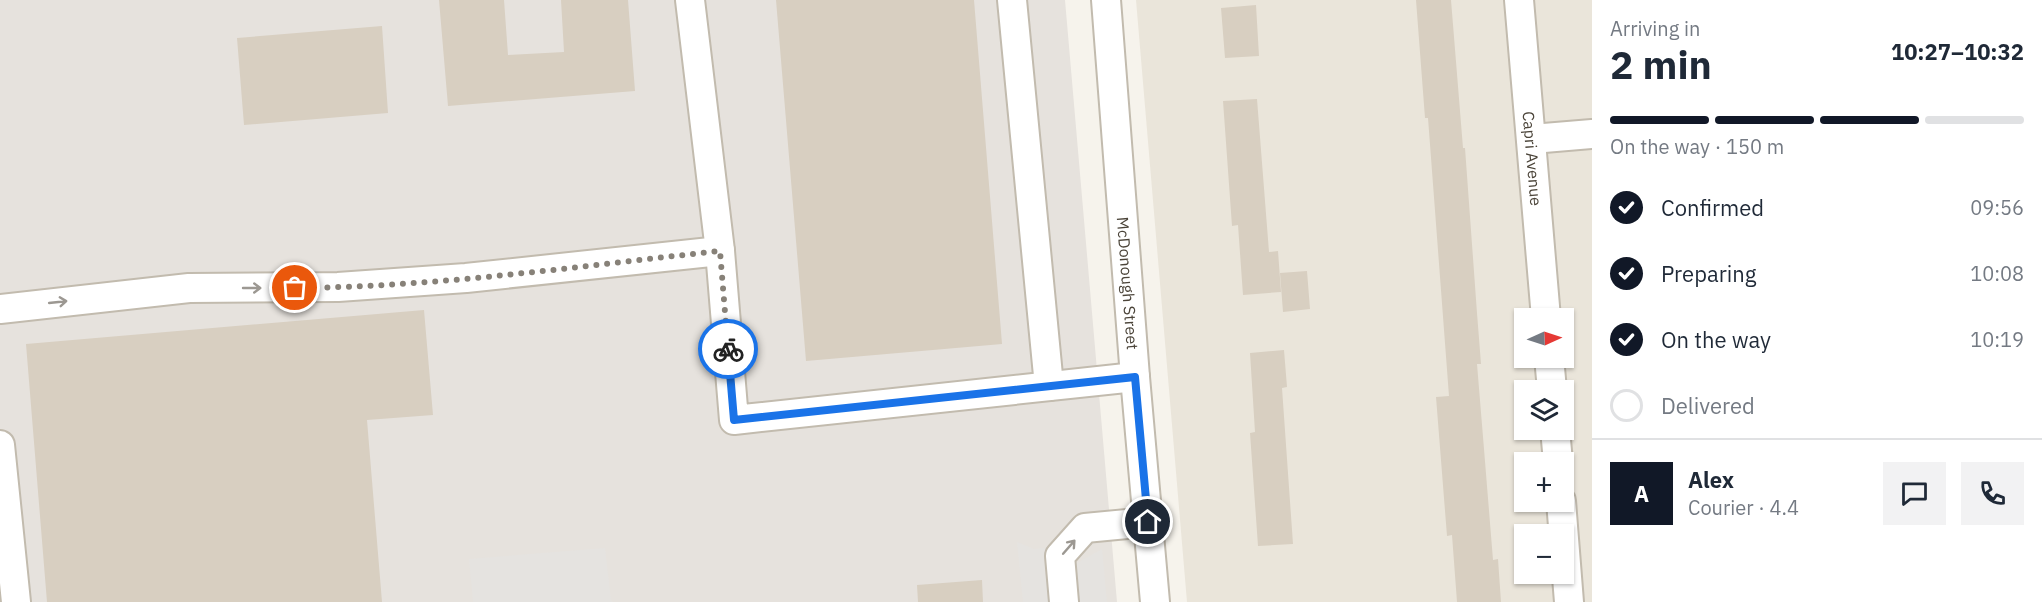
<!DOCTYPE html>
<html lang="en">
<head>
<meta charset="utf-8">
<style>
  :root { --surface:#fff; --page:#f2f2f3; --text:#1f2937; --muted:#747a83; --line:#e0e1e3; --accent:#111827 }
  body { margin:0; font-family:"IBM Plex Sans",sans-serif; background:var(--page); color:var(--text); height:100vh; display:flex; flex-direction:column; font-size:22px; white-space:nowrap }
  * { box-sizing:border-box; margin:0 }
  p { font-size:20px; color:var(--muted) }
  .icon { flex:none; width:33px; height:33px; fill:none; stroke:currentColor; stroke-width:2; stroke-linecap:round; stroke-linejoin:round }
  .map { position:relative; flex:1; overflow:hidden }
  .sheet { display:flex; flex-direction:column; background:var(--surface); width:450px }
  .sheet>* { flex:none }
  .needle { width:39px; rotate:87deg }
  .tools { position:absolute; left:1514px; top:308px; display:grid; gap:12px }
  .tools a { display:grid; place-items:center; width:60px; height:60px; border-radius:0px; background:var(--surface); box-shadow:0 2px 4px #0004; font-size:30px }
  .pin { position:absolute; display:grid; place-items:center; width:51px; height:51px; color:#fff; margin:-26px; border:3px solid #fff; border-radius:50%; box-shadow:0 2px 6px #0007 }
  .courier { position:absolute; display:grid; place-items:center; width:60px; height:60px; margin:-30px; border:4px solid #1a73e8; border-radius:50%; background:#fff; color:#222; box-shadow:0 2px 8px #0007 }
  .headline em { font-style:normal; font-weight:700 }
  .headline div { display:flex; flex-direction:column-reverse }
  .headline { display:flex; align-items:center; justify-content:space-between; height:102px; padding:0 18px }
  h1 { font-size:39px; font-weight:700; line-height:45px }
  .bar { display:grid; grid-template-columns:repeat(4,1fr); gap:9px 6px; align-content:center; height:72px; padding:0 18px }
  .bar i { height:8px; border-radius:4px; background:var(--line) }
  .bar .current { background:var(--accent) }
  .bar p { grid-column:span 4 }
  .line { display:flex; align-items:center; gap:15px; padding:0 18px; border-top:2px solid var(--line) }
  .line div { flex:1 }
  .round { display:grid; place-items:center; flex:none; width:63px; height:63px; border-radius:0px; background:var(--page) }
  ol { padding:0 18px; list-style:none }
  li { display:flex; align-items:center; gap:18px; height:66px }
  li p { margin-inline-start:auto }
  li .icon { padding:6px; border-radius:50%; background:var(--accent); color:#fff; stroke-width:4 }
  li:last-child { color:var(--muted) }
  li i { width:33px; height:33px; border:3px solid var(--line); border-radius:50% }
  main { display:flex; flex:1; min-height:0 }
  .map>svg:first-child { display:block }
  .residential { fill:#eae5da; fill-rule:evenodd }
  .industrial { fill:#e6e2dd }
  .parking { fill:#e5e3e0 }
  .building { fill:#d8cfc1 }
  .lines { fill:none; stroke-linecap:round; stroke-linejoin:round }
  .minor-casing { stroke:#c2bbae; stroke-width:32 }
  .minor { stroke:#fff; stroke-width:28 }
  .oneway { stroke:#9c9892 }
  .done { stroke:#878178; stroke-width:6; stroke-dasharray:0 10.8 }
  .route { stroke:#1a73e8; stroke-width:8 }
  .labels { text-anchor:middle; stroke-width:5; stroke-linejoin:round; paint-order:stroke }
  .street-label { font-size:16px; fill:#4b4439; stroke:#fff }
</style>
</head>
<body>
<main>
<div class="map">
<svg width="1592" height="602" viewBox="0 0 1592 602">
  <rect width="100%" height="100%" fill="#f6f3ec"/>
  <path class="residential" d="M 1136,0 L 1592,0 L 1592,602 L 1187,602 ZM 1524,318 L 1563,318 L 1563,357 L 1524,357 ZM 1524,390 L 1563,390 L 1563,429 L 1524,429 ZM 1524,462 L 1563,462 L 1563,501 L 1524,501 ZM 1524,534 L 1563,534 L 1563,573 L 1524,573 Z"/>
  <path class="industrial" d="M 0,0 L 1065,0 L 1117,602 L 0,602 Z"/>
  <path class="parking" d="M 1017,542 L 1034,549 L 1043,548 L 1077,563 L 1102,549 L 1107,602 L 1023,602 Z
    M 605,548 L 611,600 L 613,602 L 473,602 L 469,559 Z"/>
  <path class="building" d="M 439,0 L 504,0 L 508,55 L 564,52 L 561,0 L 628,0 L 635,91 L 448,106 Z
    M 776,0 L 974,0 L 1002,344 L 806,361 Z
    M 1416,0 L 1451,0 L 1463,148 L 1465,148 L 1477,313 L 1481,364 L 1477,364 L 1484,449 L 1493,560 L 1498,559 L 1501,602 L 1457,602 L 1452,535 L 1447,536 L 1436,397 L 1449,396 L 1428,118 L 1425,118 Z
    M 1256,5 L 1259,56 L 1225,58 L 1221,8 Z
    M 382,26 L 388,113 L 244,125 L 237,38 Z
    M 1257,99 L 1269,252 L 1278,251 L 1281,292 L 1243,295 L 1238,225 L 1232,226 L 1223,101 Z
    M 1307,271 L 1310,309 L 1283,312 L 1280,273 Z
    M 424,310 L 433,415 L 367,420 L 382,602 L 47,602 L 26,344 Z
    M 1284,350 L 1287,387 L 1282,388 L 1293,544 L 1258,546 L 1250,433 L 1255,432 L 1250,353 Z
    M 982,580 L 983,602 L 918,602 L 917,585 Z"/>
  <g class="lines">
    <defs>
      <g id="minor">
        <path d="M 690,0 L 720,251 L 734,420 L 1135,377"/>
        <path d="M 1012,0 L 1049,386"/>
        <path id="s1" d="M 1106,0 L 1135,377 L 1155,602"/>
        <path id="s2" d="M 1519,0 L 1546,318"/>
        <path d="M 1532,139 L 1592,134"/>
        <path d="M 0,309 L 189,288 L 338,287 L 466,278 L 720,251"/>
        <path d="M 1549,357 L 1552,390"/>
        <path d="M 1555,429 L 1558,462"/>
        <path d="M 0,445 L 16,602"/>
        <path d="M 1561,501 L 1569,602"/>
        <path d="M 1064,602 L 1060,556 L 1085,528 L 1148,522"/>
      </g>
    </defs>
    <use href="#minor" class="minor-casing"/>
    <use href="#minor" class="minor"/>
  </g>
  <defs><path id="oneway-shaft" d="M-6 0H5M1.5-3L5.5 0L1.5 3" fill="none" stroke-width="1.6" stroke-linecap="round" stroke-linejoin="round" transform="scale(1.5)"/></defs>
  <g class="oneway">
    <use href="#oneway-shaft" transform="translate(252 288)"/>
    <use href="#oneway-shaft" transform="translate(58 302) rotate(-6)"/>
    <use href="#oneway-shaft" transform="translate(1069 547) rotate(-49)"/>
  </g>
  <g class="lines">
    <path class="done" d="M 295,288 C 437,287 579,266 720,251 L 728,349"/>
    <path class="route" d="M 728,349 L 734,420 L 1135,377 L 1148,522"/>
  </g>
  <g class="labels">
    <g class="street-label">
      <text dy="6" stroke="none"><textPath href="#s2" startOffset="159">Capri Avenue</textPath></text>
      <text dy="6" stroke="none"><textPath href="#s1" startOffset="284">McDonough Street</textPath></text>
    </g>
  </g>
</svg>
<div class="tools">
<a><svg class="needle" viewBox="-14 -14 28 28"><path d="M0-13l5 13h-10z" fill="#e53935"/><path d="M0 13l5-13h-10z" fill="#747a83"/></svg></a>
<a><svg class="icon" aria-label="layers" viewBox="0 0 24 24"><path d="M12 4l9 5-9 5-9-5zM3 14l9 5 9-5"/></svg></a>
<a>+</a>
<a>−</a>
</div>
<div class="pin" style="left:295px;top:288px;background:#ea580c"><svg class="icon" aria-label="bag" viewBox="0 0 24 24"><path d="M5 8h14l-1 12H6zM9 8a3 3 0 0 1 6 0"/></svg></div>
<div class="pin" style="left:1148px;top:522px;background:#1f2937"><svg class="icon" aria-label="home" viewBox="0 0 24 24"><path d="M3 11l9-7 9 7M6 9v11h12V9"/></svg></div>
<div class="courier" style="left:728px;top:349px"><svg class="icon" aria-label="bike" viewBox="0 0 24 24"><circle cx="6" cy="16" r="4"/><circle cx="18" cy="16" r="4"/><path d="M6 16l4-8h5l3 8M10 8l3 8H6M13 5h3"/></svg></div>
</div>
<section class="sheet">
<div class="headline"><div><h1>2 min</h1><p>Arriving in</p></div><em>10:27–10:32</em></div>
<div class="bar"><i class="current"></i><i class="current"></i><i class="current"></i><i></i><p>On the way · 150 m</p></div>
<ol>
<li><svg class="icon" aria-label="check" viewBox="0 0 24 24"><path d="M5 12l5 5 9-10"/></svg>Confirmed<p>09:56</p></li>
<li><svg class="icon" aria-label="check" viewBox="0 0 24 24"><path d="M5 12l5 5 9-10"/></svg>Preparing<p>10:08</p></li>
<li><svg class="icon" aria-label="check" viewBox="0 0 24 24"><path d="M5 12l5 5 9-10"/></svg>On the way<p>10:19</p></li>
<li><i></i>Delivered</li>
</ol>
<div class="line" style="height:108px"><b class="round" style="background:var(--accent);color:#fff">A</b><div><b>Alex</b><p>Courier · 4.4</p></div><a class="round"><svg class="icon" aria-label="chat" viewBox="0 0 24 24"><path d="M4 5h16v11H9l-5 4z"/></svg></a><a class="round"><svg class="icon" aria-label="phone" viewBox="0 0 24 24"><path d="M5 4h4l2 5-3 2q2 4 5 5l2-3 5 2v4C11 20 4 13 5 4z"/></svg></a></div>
</section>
</main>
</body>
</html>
